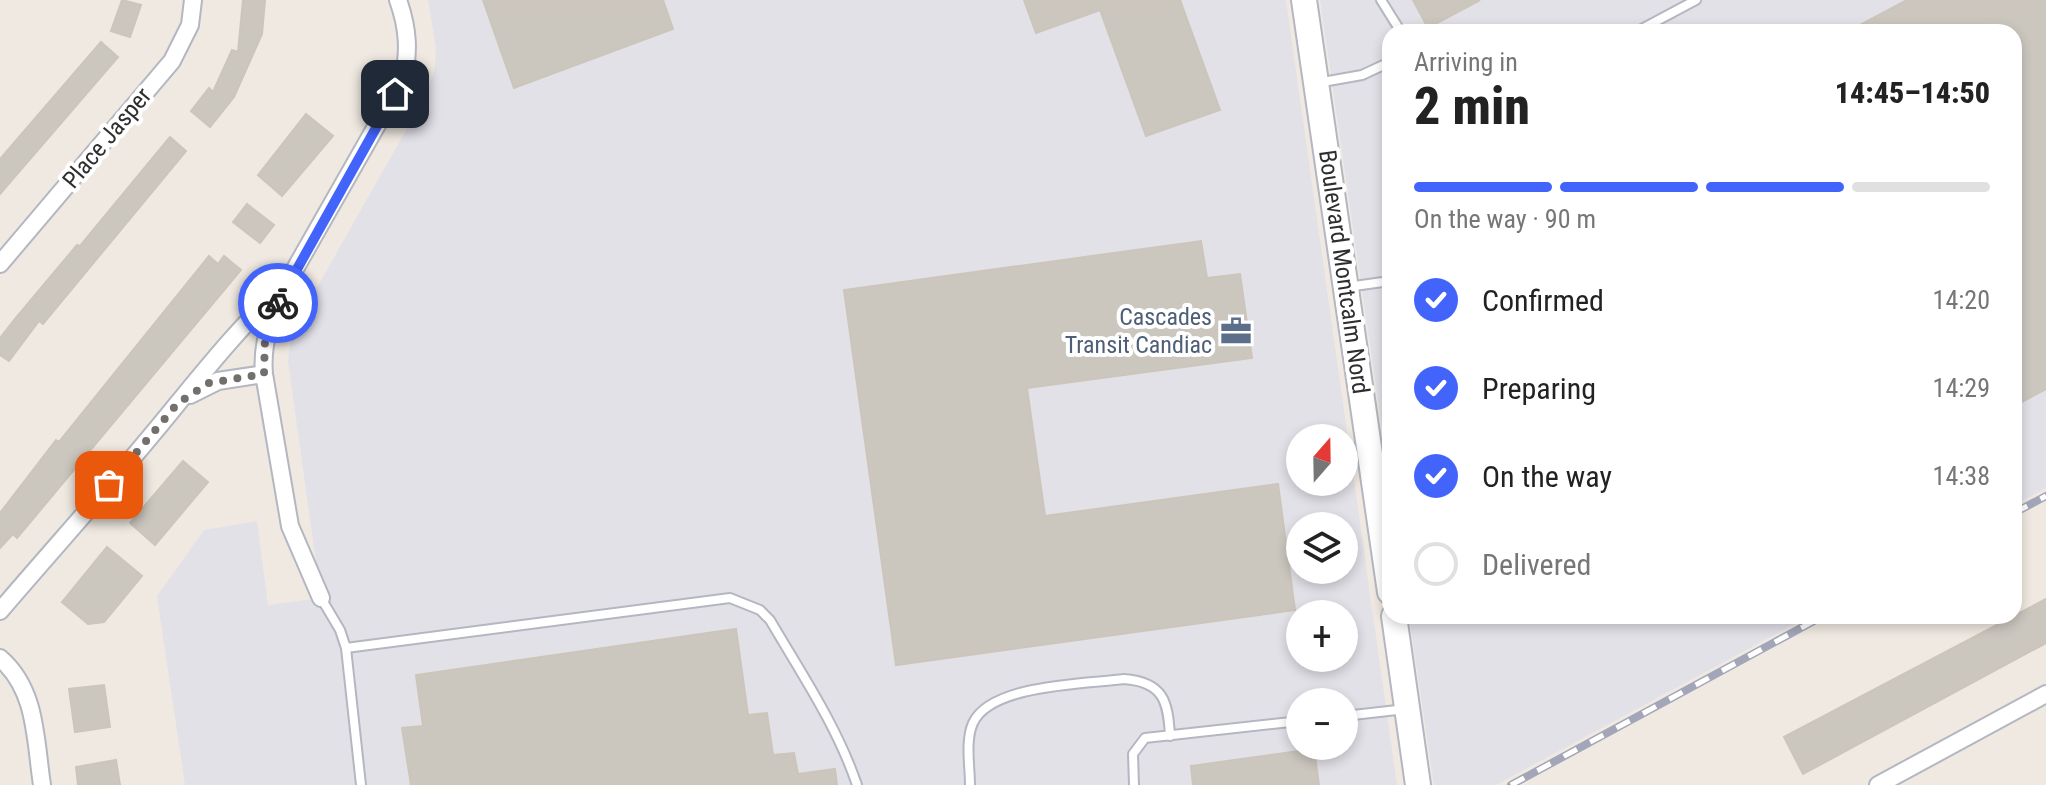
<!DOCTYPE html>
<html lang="en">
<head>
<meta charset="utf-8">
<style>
  :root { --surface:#fff; --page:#f2f2f2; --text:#222; --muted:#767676; --line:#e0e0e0; --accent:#4264fb }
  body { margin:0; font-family:"Roboto Condensed",sans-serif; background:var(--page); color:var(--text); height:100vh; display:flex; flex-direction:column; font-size:30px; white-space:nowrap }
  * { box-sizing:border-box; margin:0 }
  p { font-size:26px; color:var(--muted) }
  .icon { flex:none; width:44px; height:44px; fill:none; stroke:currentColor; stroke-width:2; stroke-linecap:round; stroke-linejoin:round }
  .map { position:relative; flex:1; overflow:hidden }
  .sheet { position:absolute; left:1382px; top:24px; width:640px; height:600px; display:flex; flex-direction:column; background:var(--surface); border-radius:24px; box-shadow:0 4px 12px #0003 }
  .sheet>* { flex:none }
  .needle { width:52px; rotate:20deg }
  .buttons { position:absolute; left:1286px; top:424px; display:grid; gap:16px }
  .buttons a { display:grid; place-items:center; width:72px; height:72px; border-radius:50%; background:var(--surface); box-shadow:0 4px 12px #0003; font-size:40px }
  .pin { position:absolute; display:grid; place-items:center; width:68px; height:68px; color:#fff; margin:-34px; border-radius:16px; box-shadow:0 4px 12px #0006 }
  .courier { position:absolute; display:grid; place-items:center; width:80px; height:80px; margin:-40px; border:6px solid #4264fb; border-radius:50%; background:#fff; color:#222; box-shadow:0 2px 10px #0007 }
  .overview em { font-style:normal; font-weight:800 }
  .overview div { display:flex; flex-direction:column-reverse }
  .overview { display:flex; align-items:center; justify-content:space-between; height:136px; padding:0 32px }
  h1 { font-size:52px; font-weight:800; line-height:60px }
  .bar { display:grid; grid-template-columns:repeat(4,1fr); gap:12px 8px; align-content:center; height:96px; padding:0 32px }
  .bar i { height:10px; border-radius:6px; background:var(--line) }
  .bar .current { background:var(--accent) }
  .bar p { grid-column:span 4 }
  ol { padding:0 32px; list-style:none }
  li { display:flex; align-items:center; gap:24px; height:88px }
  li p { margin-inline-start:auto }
  li .icon { padding:8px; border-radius:50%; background:var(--accent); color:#fff; stroke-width:4 }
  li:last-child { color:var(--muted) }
  li i { width:44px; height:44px; border:4px solid var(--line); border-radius:50% }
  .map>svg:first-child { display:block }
  .industrial { fill:#e3e1e8; fill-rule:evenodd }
  .building { fill:#cbc7bf; stroke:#cbc5ba; stroke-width:2 }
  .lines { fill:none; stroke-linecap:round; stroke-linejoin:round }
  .lane-casing { stroke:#b4b7c1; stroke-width:12 }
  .street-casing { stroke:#b4b7c1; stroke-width:20 }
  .secondary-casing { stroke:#b4b7c1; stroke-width:28 }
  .lane { stroke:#fff; stroke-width:8 }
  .street { stroke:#fff; stroke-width:16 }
  .secondary { stroke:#fff; stroke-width:24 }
  .rail-casing { stroke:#a3a6b8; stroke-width:8 }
  .rail { stroke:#fff; stroke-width:5; stroke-dasharray:15; stroke-linecap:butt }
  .done { stroke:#726f6d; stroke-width:8; stroke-dasharray:0 14.4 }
  .route { stroke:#4264fb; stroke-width:10 }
  .labels { text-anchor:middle; stroke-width:8; stroke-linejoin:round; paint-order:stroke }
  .street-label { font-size:24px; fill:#2e2e2e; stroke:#fff }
  .service-label { font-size:24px; fill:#4e5e75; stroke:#fff; text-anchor:end }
</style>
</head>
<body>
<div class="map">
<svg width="2046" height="785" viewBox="0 0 2046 785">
  <rect width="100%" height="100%" fill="#efe9e1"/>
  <path class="industrial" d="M 428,0 L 1286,0 L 1397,785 L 185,785 L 157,596 L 204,530 L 257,521 L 268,605 L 321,598 L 288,361 L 290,344 L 298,321 L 426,95 L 435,68 L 436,48 ZM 1300,438 L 1344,438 L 1344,482 L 1300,482 ZM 1300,526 L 1344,526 L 1344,570 L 1300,570 ZM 1300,614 L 1344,614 L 1344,658 L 1300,658 ZM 1300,702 L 1344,702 L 1344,746 L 1300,746 Z
    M 1320,0 L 2046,0 L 2046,488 L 2014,505 L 2014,32 L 1390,32 L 1390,483 Z
    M 1409,616 L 1809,616 L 1496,785 L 1434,785 Z"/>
  <path class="building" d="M 122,0 L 141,5 L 130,37 L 111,31 Z
    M 243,0 L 265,0 L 262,34 L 234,97 L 210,127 L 191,111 L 209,88 L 213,92 L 232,50 L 238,52 Z
    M 483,0 L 663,0 L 673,29 L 514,88 Z
    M 1024,0 L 1180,0 L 1220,110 L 1146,136 L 1100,10 L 1036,33 Z
    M 1413,0 L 1480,0 L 1428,28 Z
    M 1907,0 L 2046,0 L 2046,389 L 2014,406 L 2014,32 L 1847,32 Z
    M 101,42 L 118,57 L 0,194 L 0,159 Z
    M 306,114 L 333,136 L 282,196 L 258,175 Z
    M 170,137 L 186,151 L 43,324 L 39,321 L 9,361 L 0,355 L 0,338 L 15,319 L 77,245 L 80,246 Z
    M 247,204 L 274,225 L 260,243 L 233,222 Z
    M 1201,241 L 1207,278 L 1240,274 L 1252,358 L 1027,388 L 1045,516 L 1278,484 L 1295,610 L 896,665 L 844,290 Z
    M 209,256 L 218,264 L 224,256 L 241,270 L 17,538 L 13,534 L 0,548 L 0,513 L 56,440 L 59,442 Z
    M 183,461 L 208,482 L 155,545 L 130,523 Z
    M 107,547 L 142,576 L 104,622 L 88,624 L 62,602 Z
    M 2046,599 L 2046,643 L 1803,774 L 1784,737 Z
    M 736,629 L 748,715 L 767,713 L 773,755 L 794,753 L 798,774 L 835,769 L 837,785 L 411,785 L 402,728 L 423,726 L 416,675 Z
    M 104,685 L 110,727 L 75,732 L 69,689 Z
    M 1314,749 L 1319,785 L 1193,785 L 1191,766 Z
    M 116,760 L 120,785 L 78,785 L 76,767 Z"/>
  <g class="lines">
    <defs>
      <path id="lane" d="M 1381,0 L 1401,32
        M 1636,32 L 1696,0
        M 1317,83 L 1362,75 L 1390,62
        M 1347,287 L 1390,281
        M 321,598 L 340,630 L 346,648 L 361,785
        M 346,648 L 730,598 L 760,610 L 770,620 C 801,673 837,726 857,785
        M 1344,716 L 1406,709
        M 970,785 C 970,766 965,741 973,723 C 991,684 1086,684 1124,679 C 1164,682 1168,702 1170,736
        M 1134,785 L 1133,754 L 1145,738 L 1300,721"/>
      <path id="street" d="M 0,264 L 172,61 L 190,25 L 193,0
        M 190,395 L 218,381 L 264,374
        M 321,598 L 290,526 L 264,374 C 261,340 273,313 287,283 L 402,81 C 410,53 408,28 398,0
        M 0,611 C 59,542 121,474 178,403 C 211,363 242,325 279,290
        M 0,658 C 37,690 35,739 42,785
        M 1878,785 L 2046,694"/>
      <path id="secondary" d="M 1304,0 L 1390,592
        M 1394,616 L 1418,785"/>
    </defs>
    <use href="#lane" class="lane-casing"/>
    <use href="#street" class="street-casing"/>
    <use href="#secondary" class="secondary-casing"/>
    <use href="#lane" class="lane"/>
    <use href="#street" class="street"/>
    <use href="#secondary" class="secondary"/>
    <defs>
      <path id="rail" d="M 2014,513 L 2046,496
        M 1511,785 L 1823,616"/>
    </defs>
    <use href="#rail" class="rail-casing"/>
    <use href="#rail" class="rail"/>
  </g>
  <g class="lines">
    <path class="done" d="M 109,485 L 178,403 L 209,383 L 264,374 L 265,339 L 278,303"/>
    <path class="route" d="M 278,303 L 395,94"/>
  </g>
  <defs>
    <symbol id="office-bare" viewBox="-9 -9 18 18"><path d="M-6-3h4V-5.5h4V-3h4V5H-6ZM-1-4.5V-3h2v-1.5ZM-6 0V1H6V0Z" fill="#5c6f8a" stroke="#fff" stroke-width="2.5" paint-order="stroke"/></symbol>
  </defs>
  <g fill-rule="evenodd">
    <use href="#office-bare" x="1214" y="309" width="44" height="44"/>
  </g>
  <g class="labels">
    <g class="street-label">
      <text transform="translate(107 138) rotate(-50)" y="8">Place Jasper</text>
      <text transform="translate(1344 272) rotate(82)" y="8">Boulevard Montcalm Nord</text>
    </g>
    <g class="service-label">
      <text x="1212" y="325">Cascades<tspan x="1212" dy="28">Transit Candiac</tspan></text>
    </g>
  </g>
</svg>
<div class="buttons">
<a><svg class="needle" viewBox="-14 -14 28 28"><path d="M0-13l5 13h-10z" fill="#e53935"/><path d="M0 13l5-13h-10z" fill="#767676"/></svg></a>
<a><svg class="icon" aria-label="layers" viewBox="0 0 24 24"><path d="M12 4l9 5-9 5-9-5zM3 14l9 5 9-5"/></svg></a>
<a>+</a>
<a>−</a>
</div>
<div class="pin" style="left:109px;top:485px;background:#ea580c"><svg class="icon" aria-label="bag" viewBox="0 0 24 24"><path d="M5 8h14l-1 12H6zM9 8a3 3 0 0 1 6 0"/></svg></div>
<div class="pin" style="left:395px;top:94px;background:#1f2937"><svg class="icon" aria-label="home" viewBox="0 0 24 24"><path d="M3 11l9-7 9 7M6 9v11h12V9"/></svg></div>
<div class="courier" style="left:278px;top:303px"><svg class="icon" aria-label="bike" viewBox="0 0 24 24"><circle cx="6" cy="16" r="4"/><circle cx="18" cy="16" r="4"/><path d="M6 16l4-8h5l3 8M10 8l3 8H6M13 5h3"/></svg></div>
<section class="sheet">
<div class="overview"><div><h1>2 min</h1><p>Arriving in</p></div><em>14:45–14:50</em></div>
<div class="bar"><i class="current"></i><i class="current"></i><i class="current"></i><i></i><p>On the way · 90 m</p></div>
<ol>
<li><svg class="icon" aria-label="check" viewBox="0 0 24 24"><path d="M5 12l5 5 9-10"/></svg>Confirmed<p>14:20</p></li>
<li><svg class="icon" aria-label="check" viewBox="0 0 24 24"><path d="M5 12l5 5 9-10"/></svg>Preparing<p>14:29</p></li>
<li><svg class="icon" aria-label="check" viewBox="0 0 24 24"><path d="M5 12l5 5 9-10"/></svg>On the way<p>14:38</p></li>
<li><i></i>Delivered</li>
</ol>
</section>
</div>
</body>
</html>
